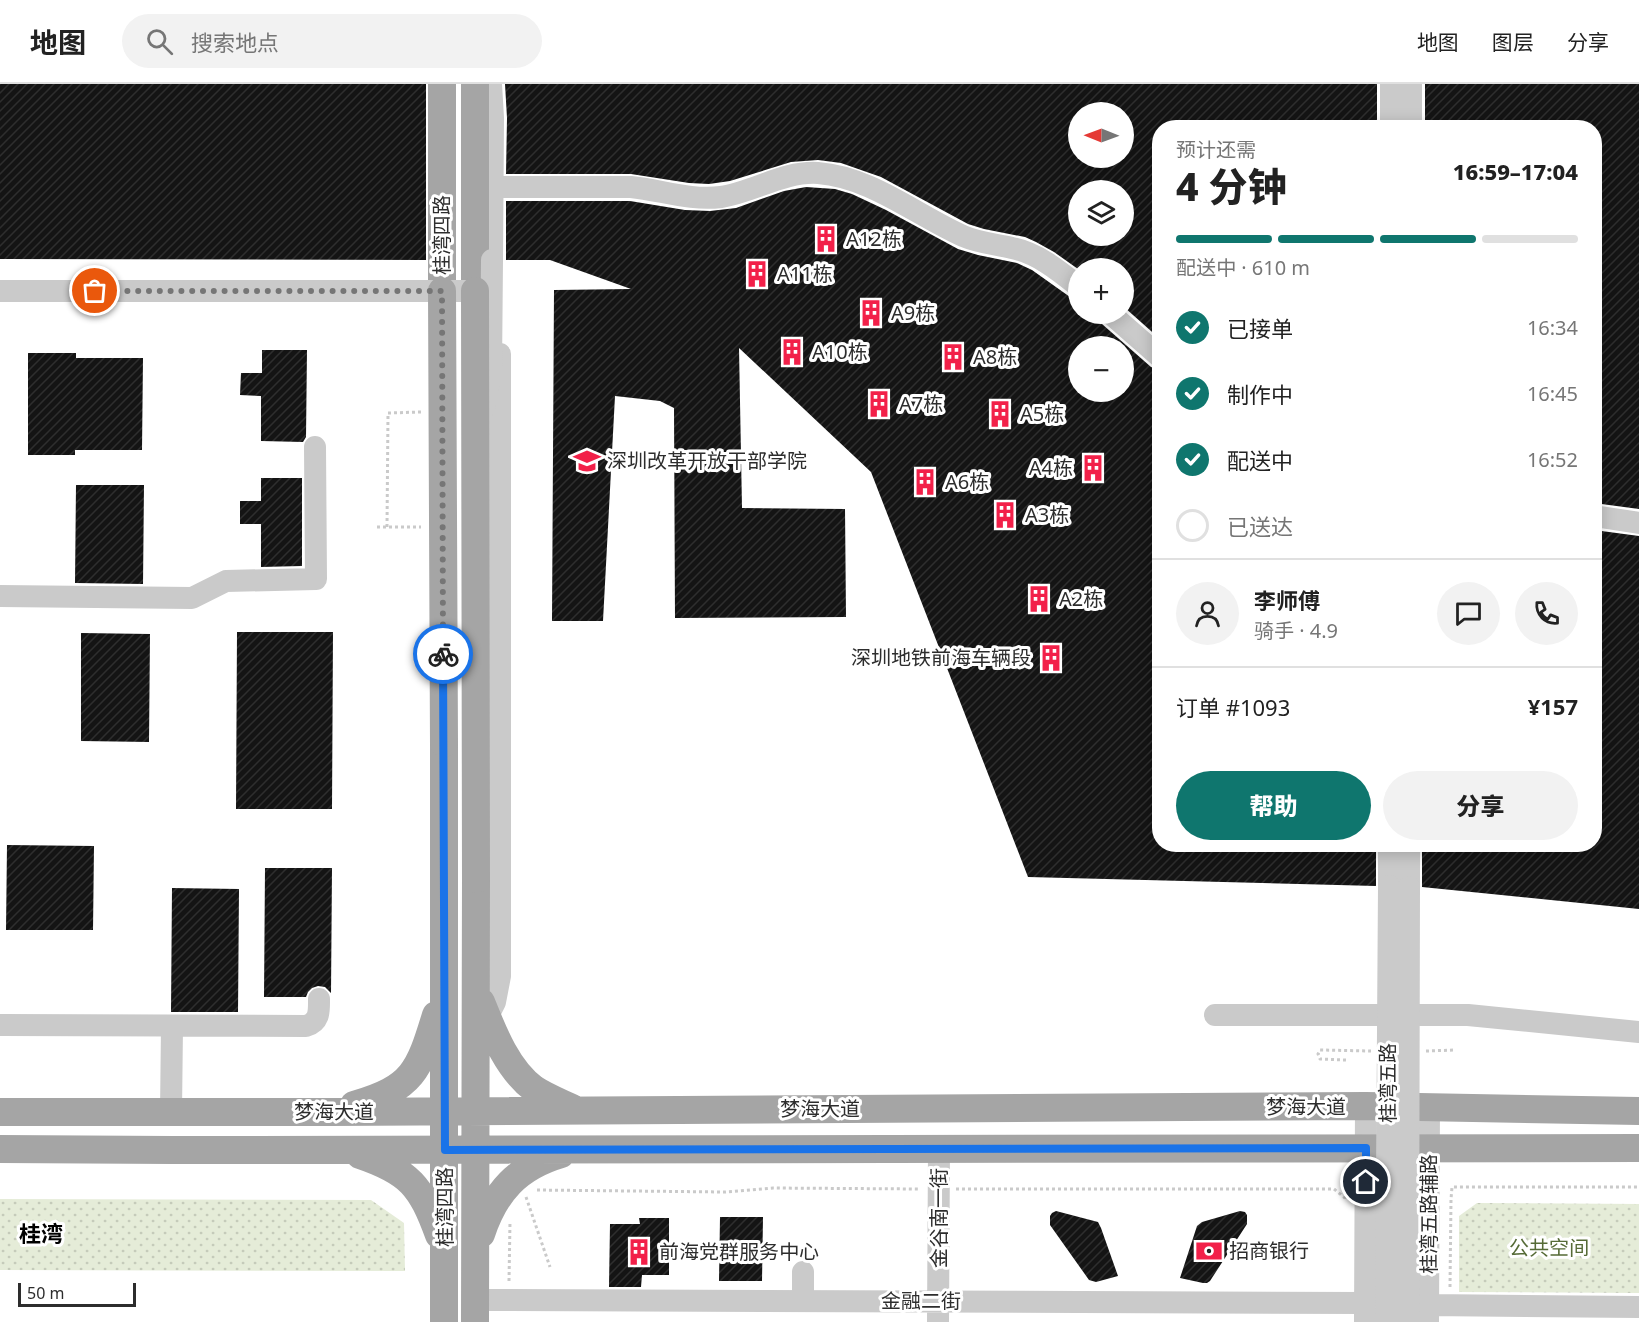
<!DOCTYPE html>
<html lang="zh">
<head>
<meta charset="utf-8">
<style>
  :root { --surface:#fff; --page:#f2f2f2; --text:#222; --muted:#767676; --line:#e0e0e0; --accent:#0f766e }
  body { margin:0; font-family:"Noto Sans","Noto Sans SC",sans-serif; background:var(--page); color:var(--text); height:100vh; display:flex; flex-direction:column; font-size:22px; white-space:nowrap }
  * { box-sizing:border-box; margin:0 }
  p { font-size:20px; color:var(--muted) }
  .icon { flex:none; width:33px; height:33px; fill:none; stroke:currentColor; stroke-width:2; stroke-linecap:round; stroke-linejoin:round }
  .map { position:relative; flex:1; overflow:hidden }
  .side { position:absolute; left:1152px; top:36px; width:450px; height:732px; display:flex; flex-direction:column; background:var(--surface); border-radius:24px; box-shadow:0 3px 15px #0003 }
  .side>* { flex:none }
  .needle { width:39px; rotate:271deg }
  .buttons { position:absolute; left:1068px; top:18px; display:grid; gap:12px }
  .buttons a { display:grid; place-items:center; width:66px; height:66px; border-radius:50%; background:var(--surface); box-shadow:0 3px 15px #0003; font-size:30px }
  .scale { position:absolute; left:18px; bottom:15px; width:118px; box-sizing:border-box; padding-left:6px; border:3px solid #2d2d2d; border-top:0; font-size:16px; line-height:21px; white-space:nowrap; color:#2d2d2d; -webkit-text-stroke:4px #fff; paint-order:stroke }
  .pin { position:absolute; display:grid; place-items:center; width:51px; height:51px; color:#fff; margin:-26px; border:3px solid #fff; border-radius:50%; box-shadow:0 2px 6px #0007 }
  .courier { position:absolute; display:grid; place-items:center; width:60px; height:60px; margin:-30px; border:4px solid #1a73e8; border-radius:50%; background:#fff; color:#222; box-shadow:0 2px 8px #0007 }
  .head em { font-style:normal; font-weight:800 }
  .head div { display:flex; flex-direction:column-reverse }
  .head { display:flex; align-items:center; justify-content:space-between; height:102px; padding:0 24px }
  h1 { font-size:39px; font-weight:800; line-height:45px }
  .bar { display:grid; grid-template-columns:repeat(4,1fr); gap:9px 6px; align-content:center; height:72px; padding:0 24px }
  .bar i { height:8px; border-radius:4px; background:var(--line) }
  .bar .active { background:var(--accent) }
  .bar p { grid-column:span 4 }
  .line { display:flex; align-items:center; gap:15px; padding:0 24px; border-top:2px solid var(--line) }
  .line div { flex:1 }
  .round { display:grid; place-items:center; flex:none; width:63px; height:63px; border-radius:32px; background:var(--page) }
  ol { padding:0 24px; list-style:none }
  li { display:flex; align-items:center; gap:18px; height:66px }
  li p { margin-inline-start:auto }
  li .icon { padding:6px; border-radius:50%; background:var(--accent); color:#fff; stroke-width:4 }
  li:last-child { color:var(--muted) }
  li i { width:33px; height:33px; border:3px solid var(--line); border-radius:50% }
  .action { display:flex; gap:12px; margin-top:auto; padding:12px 24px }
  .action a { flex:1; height:69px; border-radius:36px; background:var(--accent); color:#fff; font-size:24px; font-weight:800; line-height:69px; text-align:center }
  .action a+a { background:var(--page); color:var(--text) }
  header { display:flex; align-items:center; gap:36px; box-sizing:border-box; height:84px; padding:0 30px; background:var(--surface); border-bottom:2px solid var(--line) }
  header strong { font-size:28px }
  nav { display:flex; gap:33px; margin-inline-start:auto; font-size:21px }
  .search { width:420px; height:54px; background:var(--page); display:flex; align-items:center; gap:15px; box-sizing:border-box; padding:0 21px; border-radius:33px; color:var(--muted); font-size:22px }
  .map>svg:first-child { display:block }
  .grass { fill:url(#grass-dots) }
  .building { fill:url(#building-hatch); fill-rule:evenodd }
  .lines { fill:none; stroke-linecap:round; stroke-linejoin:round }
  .path { stroke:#cacaca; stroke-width:3; stroke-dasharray:3 3; stroke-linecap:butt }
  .minor { stroke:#cacaca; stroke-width:22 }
  .major { stroke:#a5a5a5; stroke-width:28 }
  .path-bridge { stroke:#cacaca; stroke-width:3; stroke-dasharray:3 3; stroke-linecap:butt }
  .minor-bridge { stroke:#cacaca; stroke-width:22 }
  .major-bridge { stroke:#a5a5a5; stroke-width:28 }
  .done { stroke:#767676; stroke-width:6; stroke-dasharray:0 10.8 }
  .route { stroke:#1a73e8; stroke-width:8 }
  .labels { text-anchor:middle; stroke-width:6; stroke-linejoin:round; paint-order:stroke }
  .street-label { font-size:20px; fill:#2d2d2d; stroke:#fff }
  .poi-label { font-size:20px; fill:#2d2d2d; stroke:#fff; text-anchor:start }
  .park-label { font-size:20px; fill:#566b37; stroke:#fff }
  .quarter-label { font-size:22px; font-weight:bold; fill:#000; stroke:#fff }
</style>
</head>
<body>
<header>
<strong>地图</strong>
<div class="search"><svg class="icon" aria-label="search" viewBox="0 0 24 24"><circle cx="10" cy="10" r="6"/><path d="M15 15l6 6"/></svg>搜索地点</div>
<nav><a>地图</a><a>图层</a><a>分享</a></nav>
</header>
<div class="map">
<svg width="1639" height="1238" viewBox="0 0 1639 1238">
  <defs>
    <pattern id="grass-dots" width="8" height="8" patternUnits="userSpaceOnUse" patternTransform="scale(1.5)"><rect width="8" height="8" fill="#e5ecd8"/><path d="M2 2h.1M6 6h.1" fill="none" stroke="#c5cbba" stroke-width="1.8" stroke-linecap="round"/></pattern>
    <pattern id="building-hatch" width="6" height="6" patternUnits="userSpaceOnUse" patternTransform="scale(1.5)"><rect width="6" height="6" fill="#141414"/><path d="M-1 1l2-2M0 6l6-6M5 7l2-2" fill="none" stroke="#2e2e2e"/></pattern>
  </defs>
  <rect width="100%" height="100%" fill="#fff"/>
  <path class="grass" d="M 0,1115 L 371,1116 L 404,1139 L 405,1187 L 0,1186 Z
    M 1477,1119 L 1639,1120 L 1639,1209 L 1459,1208 L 1459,1132 Z"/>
  <path class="building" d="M 0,0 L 426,0 L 426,176 L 0,175 Z
    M 505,0 L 1377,0 L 1377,44 L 1160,44 L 1160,255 L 1124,223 L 1124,184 L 1078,185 L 1054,168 L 1036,158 L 1025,153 L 984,145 L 968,140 L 881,93 L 841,79 L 818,76 L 791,78 L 730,97 L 709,100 L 689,99 L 631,90 L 506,90 L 507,34 ZM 1078,28 L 1124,28 L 1124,74 L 1078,74 ZM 1078,106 L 1124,106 L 1124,152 L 1078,152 Z
    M 1425,0 L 1639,0 L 1639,425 L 1594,419 L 1594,44 L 1425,44 Z
    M 806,103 L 835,105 L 852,110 L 886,126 L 958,165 L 978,171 L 1017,179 L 1032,186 L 1070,213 L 1078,215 L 1078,230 L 1098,230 L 1098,235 L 1102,240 L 1151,283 L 1160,286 L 1160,760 L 1376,760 L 1376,802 L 1028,793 L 871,388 L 739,264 L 742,424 L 845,425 L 846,533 L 675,534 L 674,324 L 660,317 L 615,312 L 603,537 L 552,537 L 554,206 L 631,205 L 550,176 L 506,176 L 506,117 L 630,117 L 685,126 L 710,127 L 736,124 L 784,107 ZM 1078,262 L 1124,262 L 1124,308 L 1078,308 Z
    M 262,266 L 307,266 L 306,353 L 303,358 L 261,357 L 261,312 L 240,311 L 241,289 L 262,289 Z
    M 28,269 L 76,269 L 76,274 L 143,274 L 142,366 L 75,366 L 75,371 L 28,371 Z
    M 261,394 L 302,394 L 302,482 L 261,483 L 261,440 L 240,440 L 240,417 L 261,417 Z
    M 76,401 L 144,401 L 143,500 L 75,499 Z
    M 1594,446 L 1639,452 L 1639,825 L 1422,803 L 1422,760 L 1594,760 Z
    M 237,548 L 333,548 L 332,725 L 236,725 Z
    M 81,549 L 150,550 L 149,658 L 81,657 Z
    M 7,761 L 94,762 L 93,846 L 6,846 Z
    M 265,784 L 332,784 L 331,909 L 325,903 L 318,902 L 312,904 L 308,908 L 306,913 L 264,913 Z
    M 172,804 L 239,805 L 238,928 L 171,928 Z
    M 1056,1127 L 1098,1138 L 1101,1144 L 1118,1192 L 1096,1198 L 1089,1196 L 1050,1141 L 1050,1132 L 1052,1129 Z
    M 1240,1127 L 1245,1128 L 1247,1131 L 1247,1140 L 1210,1197 L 1207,1199 L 1203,1199 L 1180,1194 L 1197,1142 L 1202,1138 Z
    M 720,1133 L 763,1133 L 762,1197 L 719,1197 Z
    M 639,1134 L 669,1134 L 669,1191 L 642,1191 L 641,1203 L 609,1203 L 610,1140 L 640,1140 Z"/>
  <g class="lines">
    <path class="path" d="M 377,443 L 421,443
      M 387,443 L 388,329
      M 1426,967 L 1456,966
      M 1346,976 L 1320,975 L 1318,970 L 1320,966 L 1371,967
      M 956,1105 L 1334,1105 L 1345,1114 L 1345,1117
      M 537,1106 L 725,1108 L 773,1104 L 920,1105
      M 526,1113 L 550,1183
      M 509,1197 L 510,1138
      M 1450,1203 L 1451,1115 L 1452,1103 L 1639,1103"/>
    <path class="minor" d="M 491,0 L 493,34 L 492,176
      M 1391,44 L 1391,0
      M 1411,44 L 1411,0
      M 493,103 L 631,103 C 661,106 690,117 721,113 C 754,108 783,87 818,89 C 871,93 916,131 963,152 C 979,159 995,160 1012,164 C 1037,169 1058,186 1078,202
      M 1111,230 L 1160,273
      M 1594,432 L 1639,439
      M 0,512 L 192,514 L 226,497 L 316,495 L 315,363
      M 1389,802 L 1389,760
      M 1409,803 L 1409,760
      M 1215,931 L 1468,931 L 1639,948
      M 0,941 L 306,942 C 320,938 319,927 319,915
      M 483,942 L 495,918 L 500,892 L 500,270
      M 171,1028 L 172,942
      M 803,1188 L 803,1217
      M 476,1216 L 1366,1219
      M 1428,1221 L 1639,1223
      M 938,1238 L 939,1065
      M 1365,1238 L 1366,1022
      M 1428,1238 L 1429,1023"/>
    <path class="major" d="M 442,0 L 442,207
      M 475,0 L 475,207
      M 444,659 L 444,1238
      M 481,918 C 493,948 507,985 534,1005 C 546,1013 559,1018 572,1024
      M 354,1021 C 413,1004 419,987 436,931
      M 0,1028 L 330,1028 L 1366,1022 L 1639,1027
      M 0,1065 L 172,1066 L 1639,1064
      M 360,1071 C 410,1088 421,1102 439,1151
      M 481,1150 C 495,1108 517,1083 561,1070
      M 475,1238 L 476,795"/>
    <path class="path-bridge" d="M 388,329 L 421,328"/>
    <path class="minor-bridge" d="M 0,207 L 475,207
      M 484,324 L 491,286 L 492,176
      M 1386,1238 L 1389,802
      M 1408,1238 L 1409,803"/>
    <path class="major-bridge" d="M 442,207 L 444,659
      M 475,207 L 476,795"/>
  </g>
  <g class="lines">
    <path class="done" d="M 95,207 L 442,207 L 443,570"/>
    <path class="route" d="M 443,570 L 445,1066 L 1366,1064 L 1366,1098"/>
  </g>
  <defs>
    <symbol id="building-bare" viewBox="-9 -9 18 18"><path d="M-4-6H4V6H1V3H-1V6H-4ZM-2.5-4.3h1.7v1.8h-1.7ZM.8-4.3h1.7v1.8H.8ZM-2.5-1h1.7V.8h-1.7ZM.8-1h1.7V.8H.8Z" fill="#f22049" stroke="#fff" stroke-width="2.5" paint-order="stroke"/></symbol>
    <symbol id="university-bare" viewBox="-9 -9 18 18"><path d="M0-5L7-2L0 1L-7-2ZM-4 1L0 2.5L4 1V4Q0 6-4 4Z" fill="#f22049" stroke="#fff" stroke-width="2.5" paint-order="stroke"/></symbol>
    <symbol id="bank-bare" viewBox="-9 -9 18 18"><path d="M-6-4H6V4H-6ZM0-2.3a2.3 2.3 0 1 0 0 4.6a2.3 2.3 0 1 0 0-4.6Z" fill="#f22049" stroke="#fff" stroke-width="2.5" paint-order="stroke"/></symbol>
  </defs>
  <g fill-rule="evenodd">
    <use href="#building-bare" x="807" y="136" width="38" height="38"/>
    <use href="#building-bare" x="738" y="171" width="38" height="38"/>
    <use href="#building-bare" x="852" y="210" width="38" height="38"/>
    <use href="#building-bare" x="773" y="249" width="38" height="38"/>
    <use href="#building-bare" x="934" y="254" width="38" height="38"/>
    <use href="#building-bare" x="860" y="301" width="38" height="38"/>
    <use href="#building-bare" x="981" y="311" width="38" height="38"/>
    <use href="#university-bare" x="568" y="358" width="38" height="38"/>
    <use href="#building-bare" x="1074" y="365" width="38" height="38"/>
    <use href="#building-bare" x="906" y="379" width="38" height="38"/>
    <use href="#building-bare" x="986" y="412" width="38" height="38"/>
    <use href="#building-bare" x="1020" y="496" width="38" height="38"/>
    <use href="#building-bare" x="1032" y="555" width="38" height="38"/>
    <use href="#bank-bare" x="1190" y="1148" width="38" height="38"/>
    <use href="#building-bare" x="620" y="1149" width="38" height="38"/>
  </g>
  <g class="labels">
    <g class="street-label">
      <text transform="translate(442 151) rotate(-90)" y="7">桂湾四路</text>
      <text transform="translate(1388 999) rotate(-90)" y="7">桂湾五路</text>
      <text x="1306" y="1030">梦海大道</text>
      <text x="820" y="1032">梦海大道</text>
      <text x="334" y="1035">梦海大道</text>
      <text transform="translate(445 1123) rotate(-90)" y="7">桂湾四路</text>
      <text transform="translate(1429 1130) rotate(-90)" y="7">桂湾五路辅路</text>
      <text transform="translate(939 1134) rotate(-90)" y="7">金谷南一街</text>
      <text x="921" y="1224">金融二街</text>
    </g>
    <g class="poi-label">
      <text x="846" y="162">A12栋</text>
      <text x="777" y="197">A11栋</text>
      <text x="891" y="236">A9栋</text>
      <text x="812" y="275">A10栋</text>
      <text x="973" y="280">A8栋</text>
      <text x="899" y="327">A7栋</text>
      <text x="1020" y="337">A5栋</text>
      <text x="607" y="384">深圳改革开放干部学院</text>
      <text x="1073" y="391" text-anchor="end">A4栋</text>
      <text x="945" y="405">A6栋</text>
      <text x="1025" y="438">A3栋</text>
      <text x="1059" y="522">A2栋</text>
      <text x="1031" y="581" text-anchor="end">深圳地铁前海车辆段</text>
      <text x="1229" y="1174">招商银行</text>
      <text x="659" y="1175">前海党群服务中心</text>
    </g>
    <g class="park-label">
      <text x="1549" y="1171">公共空间</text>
    </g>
    <g class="quarter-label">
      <text x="41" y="1158">桂湾</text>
    </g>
  </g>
</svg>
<div class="buttons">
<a><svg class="needle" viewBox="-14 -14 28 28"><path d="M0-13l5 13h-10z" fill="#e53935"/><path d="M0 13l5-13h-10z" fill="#767676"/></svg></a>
<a><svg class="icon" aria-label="layers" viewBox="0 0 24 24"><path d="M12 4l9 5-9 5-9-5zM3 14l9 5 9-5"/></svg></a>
<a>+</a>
<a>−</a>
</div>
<div class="scale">50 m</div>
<div class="pin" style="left:95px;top:207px;background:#ea580c"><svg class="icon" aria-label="bag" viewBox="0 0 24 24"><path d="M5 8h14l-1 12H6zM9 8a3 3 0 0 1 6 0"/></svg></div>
<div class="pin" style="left:1366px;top:1098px;background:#1f2937"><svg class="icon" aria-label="home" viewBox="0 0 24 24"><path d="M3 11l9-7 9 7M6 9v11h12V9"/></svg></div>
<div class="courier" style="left:443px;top:570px"><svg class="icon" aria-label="bike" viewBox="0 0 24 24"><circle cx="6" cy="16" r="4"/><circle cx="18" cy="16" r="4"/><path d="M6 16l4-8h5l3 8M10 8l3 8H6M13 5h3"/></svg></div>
<section class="side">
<div class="head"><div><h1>4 分钟</h1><p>预计还需</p></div><em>16:59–17:04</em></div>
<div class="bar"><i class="active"></i><i class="active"></i><i class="active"></i><i></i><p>配送中 · 610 m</p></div>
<ol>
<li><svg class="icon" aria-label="check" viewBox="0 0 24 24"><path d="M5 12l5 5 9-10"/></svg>已接单<p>16:34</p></li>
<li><svg class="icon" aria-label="check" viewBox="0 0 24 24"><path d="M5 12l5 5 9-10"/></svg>制作中<p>16:45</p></li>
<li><svg class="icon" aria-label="check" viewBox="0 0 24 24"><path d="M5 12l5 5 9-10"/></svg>配送中<p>16:52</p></li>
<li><i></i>已送达</li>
</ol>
<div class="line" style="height:108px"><a class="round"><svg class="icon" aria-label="person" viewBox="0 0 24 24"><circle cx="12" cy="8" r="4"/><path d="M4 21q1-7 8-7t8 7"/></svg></a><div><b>李师傅</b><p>骑手 · 4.9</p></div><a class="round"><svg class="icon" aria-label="chat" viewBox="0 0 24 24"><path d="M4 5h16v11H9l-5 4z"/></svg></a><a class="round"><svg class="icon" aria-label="phone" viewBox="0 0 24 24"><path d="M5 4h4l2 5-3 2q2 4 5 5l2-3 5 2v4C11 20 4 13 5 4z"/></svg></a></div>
<div class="line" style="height:78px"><div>订单 #1093</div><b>¥157</b></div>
<div class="action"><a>帮助</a><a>分享</a></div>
</section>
</div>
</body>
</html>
